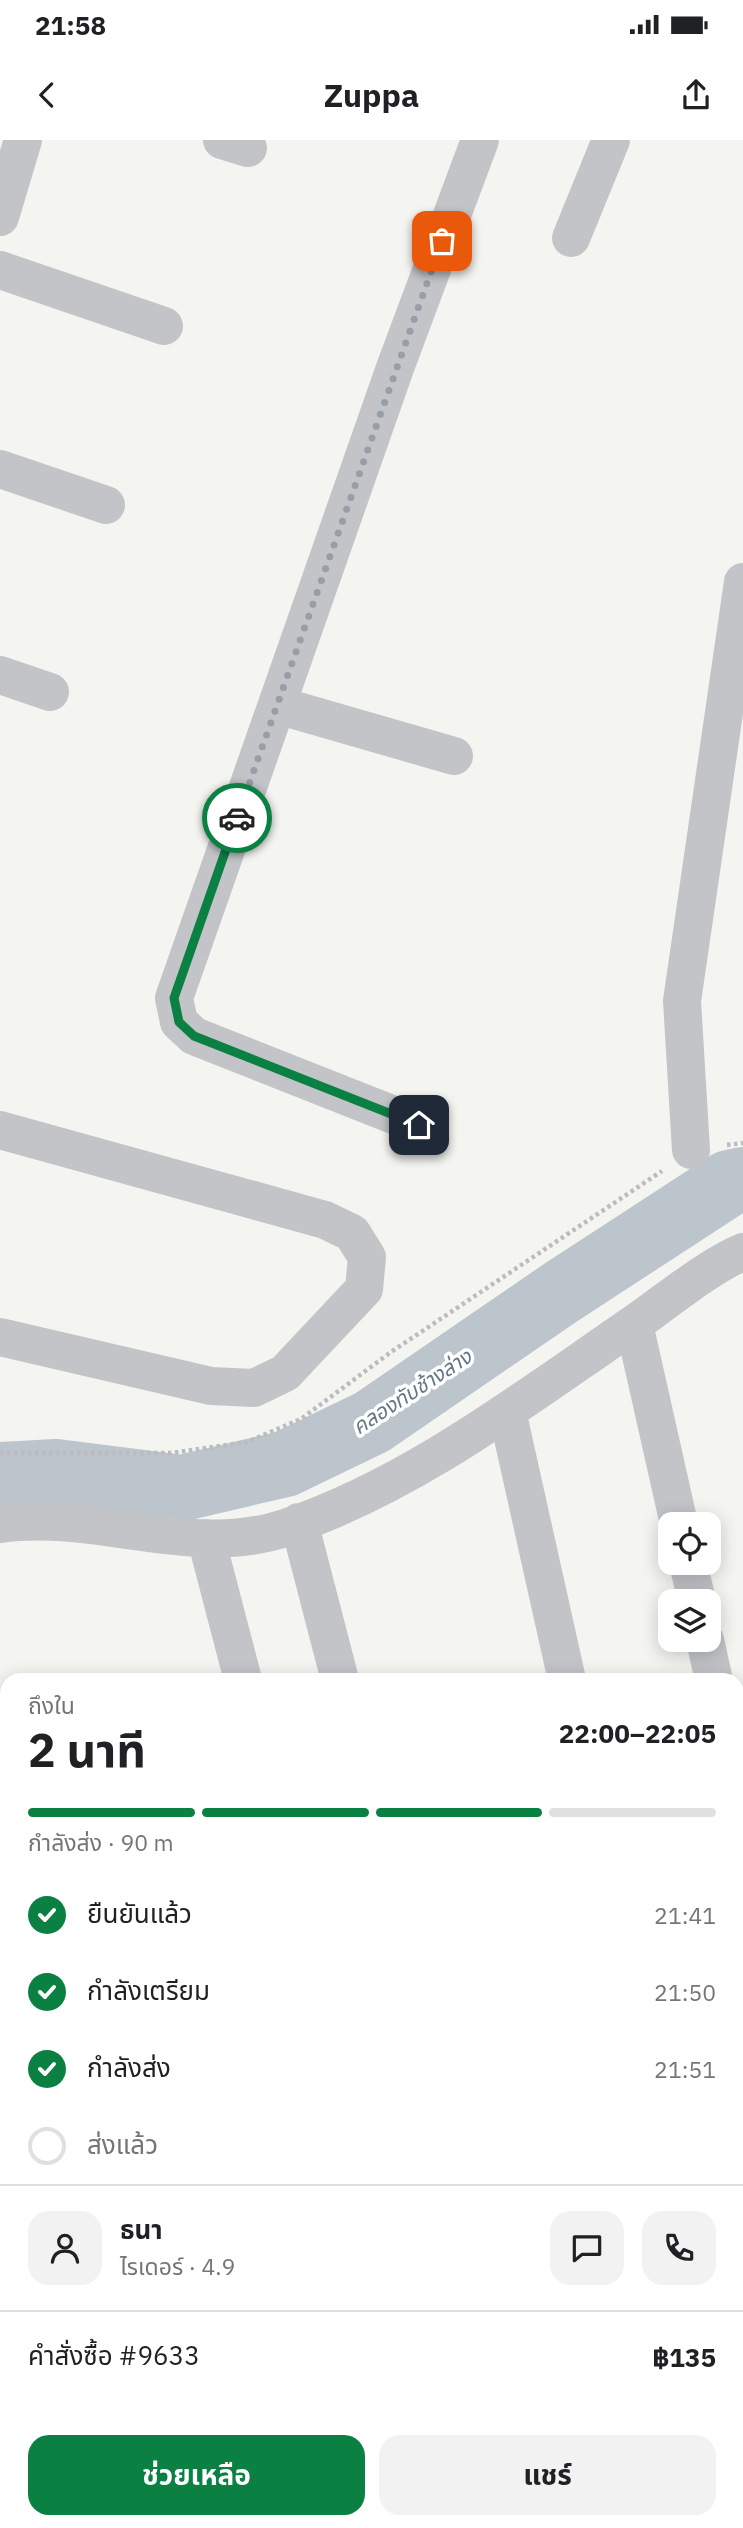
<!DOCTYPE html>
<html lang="th">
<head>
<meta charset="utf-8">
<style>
  :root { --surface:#fff; --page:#f2f2f2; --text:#202124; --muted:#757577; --line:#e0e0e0; --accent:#0b8043 }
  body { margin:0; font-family:"IBM Plex Sans","Noto Sans Thai",sans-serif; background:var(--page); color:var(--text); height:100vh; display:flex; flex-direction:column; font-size:26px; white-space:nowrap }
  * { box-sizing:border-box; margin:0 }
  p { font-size:23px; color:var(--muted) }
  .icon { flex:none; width:38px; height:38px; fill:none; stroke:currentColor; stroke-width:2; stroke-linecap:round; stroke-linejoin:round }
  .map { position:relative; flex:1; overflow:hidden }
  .panel { position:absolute; left:0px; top:1533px; width:744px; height:856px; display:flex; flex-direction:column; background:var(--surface); border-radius:21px 21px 0 0; box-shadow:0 4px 18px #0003 }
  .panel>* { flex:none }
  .buttons { position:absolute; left:658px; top:1372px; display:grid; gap:14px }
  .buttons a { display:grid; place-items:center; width:63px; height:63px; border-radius:14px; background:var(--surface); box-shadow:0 4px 18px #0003; font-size:35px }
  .pin { position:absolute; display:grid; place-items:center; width:60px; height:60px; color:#fff; margin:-30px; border-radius:14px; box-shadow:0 4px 10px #0006 }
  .courier { position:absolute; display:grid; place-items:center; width:70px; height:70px; margin:-35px; border:5px solid #0b8043; border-radius:50%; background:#fff; color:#222; box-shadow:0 2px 9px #0007 }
  .headline em { font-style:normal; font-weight:700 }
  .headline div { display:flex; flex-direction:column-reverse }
  .headline { display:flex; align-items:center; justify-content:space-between; height:119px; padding:0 28px }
  h1 { font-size:46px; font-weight:700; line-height:52px }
  .bar { display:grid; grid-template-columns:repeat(4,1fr); gap:10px 7px; align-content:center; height:84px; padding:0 28px }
  .bar i { height:9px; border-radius:5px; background:var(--line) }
  .bar .active { background:var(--accent) }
  .bar p { grid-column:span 4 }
  .line { display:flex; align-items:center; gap:18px; padding:0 28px; border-top:2px solid var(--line) }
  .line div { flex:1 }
  .round { display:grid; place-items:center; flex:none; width:74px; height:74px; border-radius:21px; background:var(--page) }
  ol { padding:0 28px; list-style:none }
  li { display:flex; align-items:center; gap:21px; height:77px }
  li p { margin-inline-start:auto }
  li .icon { padding:7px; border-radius:50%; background:var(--accent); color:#fff; stroke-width:4 }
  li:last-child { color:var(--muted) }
  li i { width:38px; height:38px; border:4px solid var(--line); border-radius:50% }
  .button { display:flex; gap:14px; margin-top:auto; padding:14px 28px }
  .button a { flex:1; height:80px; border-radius:21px; background:var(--accent); color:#fff; font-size:28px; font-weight:700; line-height:80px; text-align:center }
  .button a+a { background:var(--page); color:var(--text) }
  .status { display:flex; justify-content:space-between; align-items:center; height:49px; padding:0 35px; background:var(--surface); direction:ltr }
  .status svg { height:19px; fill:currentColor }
  header { display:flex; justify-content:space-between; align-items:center; height:91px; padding:0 28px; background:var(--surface); font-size:32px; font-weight:700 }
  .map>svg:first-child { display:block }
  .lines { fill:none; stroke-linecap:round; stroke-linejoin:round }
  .river { stroke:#bdc5cc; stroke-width:66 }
  .path { stroke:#bbbcbf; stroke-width:4.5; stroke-dasharray:3.5 3.5; stroke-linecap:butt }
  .minor { stroke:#c2c4c8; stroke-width:38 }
  .done { stroke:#969ea8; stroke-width:7; stroke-dasharray:0 12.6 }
  .route { stroke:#0b8043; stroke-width:9 }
  .labels { text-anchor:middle; stroke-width:7; stroke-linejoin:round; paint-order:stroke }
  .water-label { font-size:21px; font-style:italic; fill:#647785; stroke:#fff }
</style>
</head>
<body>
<div class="status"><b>21:58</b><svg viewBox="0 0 49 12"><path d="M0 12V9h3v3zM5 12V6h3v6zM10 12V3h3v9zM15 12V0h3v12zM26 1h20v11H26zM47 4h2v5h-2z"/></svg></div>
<header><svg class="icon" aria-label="back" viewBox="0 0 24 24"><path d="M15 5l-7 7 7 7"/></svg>Zuppa<svg class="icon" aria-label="share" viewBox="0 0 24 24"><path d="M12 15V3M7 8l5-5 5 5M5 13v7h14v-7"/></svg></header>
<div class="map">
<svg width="743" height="2388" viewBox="0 0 743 2388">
  <rect width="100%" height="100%" fill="#f4f4f0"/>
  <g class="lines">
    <path class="river" d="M 0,1335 L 56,1332 L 182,1348 L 285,1324 L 372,1282 L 560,1153 L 729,1043 L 743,1040"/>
    <path class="path" d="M 727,1005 L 743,1003
      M 0,1313 L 171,1313 L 247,1302 L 301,1279 L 391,1212 L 662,1031"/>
    <path class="minor" d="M 222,0 L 248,8
      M 0,77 L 23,0
      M 571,98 L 611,0
      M 0,130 L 164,186
      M 0,329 L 106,365
      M 0,535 L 50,552
      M 277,565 L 454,616
      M 419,985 L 194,896 L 179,882 L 174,858 L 395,228 L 480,0
      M 0,990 L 325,1080 L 352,1093 L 367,1117 L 364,1149 L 285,1233 L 254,1248 L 211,1246 L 0,1197
      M 691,1010 L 682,861 L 743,442
      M 634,1184 L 679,1384
      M 507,1271 L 567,1540
      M 299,1382 L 340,1540
      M 0,1384 C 95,1370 192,1419 285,1388 C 410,1346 520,1262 628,1188 C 662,1165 707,1127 743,1112
      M 206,1398 L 243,1540
      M 688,1423 L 697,1461
      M 705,1500 L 713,1536
      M 737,1690 L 743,1714
      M 0,1959 L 7,1988
      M 737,2177 L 743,2204
      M 0,2178 L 7,2176
      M 0,2283 L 7,2280
      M 737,2294 L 743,2293
      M 181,2382 L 183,2388
      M 486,2382 L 488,2388"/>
  </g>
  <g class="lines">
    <path class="done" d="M 237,678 L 442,101"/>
    <path class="route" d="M 237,678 L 174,858 L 179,882 L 194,896 L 419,985"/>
  </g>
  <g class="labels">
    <g class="water-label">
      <text transform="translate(412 1252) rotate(-33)" y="7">คลองทับช้างล่าง</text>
    </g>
  </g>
</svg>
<div class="buttons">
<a><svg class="icon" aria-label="locate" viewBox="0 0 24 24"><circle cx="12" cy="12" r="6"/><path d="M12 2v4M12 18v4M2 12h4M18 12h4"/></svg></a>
<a><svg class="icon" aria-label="layers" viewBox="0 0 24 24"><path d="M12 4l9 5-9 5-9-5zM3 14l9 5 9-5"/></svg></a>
</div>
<div class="pin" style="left:442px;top:101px;background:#ea580c"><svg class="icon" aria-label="bag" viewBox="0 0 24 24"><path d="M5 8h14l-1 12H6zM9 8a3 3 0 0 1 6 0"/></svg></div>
<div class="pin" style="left:419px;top:985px;background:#1f2937"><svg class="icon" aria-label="home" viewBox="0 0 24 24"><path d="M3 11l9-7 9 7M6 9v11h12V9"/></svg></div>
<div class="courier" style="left:237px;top:678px"><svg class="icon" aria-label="car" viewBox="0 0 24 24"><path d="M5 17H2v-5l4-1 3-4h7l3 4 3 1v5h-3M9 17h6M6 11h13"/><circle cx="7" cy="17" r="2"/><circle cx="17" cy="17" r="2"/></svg></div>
<section class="panel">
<div class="headline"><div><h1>2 นาที</h1><p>ถึงใน</p></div><em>22:00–22:05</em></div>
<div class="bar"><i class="active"></i><i class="active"></i><i class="active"></i><i></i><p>กำลังส่ง · 90 m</p></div>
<ol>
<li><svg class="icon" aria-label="check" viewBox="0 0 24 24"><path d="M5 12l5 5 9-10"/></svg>ยืนยันแล้ว<p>21:41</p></li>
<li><svg class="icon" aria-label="check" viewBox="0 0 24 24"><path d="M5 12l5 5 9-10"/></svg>กำลังเตรียม<p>21:50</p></li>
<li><svg class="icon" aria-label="check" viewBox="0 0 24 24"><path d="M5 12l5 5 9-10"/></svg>กำลังส่ง<p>21:51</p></li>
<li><i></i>ส่งแล้ว</li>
</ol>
<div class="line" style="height:126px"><a class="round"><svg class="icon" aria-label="person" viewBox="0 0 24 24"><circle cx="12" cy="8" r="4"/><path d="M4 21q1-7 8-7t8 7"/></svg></a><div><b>ธนา</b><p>ไรเดอร์ · 4.9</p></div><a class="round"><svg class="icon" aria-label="chat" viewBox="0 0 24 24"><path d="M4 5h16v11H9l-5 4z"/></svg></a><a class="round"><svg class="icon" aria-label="phone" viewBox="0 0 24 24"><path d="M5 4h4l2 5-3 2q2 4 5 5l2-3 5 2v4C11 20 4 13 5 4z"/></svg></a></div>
<div class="line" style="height:91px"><div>คำสั่งซื้อ #9633</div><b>฿135</b></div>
<div class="button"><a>ช่วยเหลือ</a><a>แชร์</a></div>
</section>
</div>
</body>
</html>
